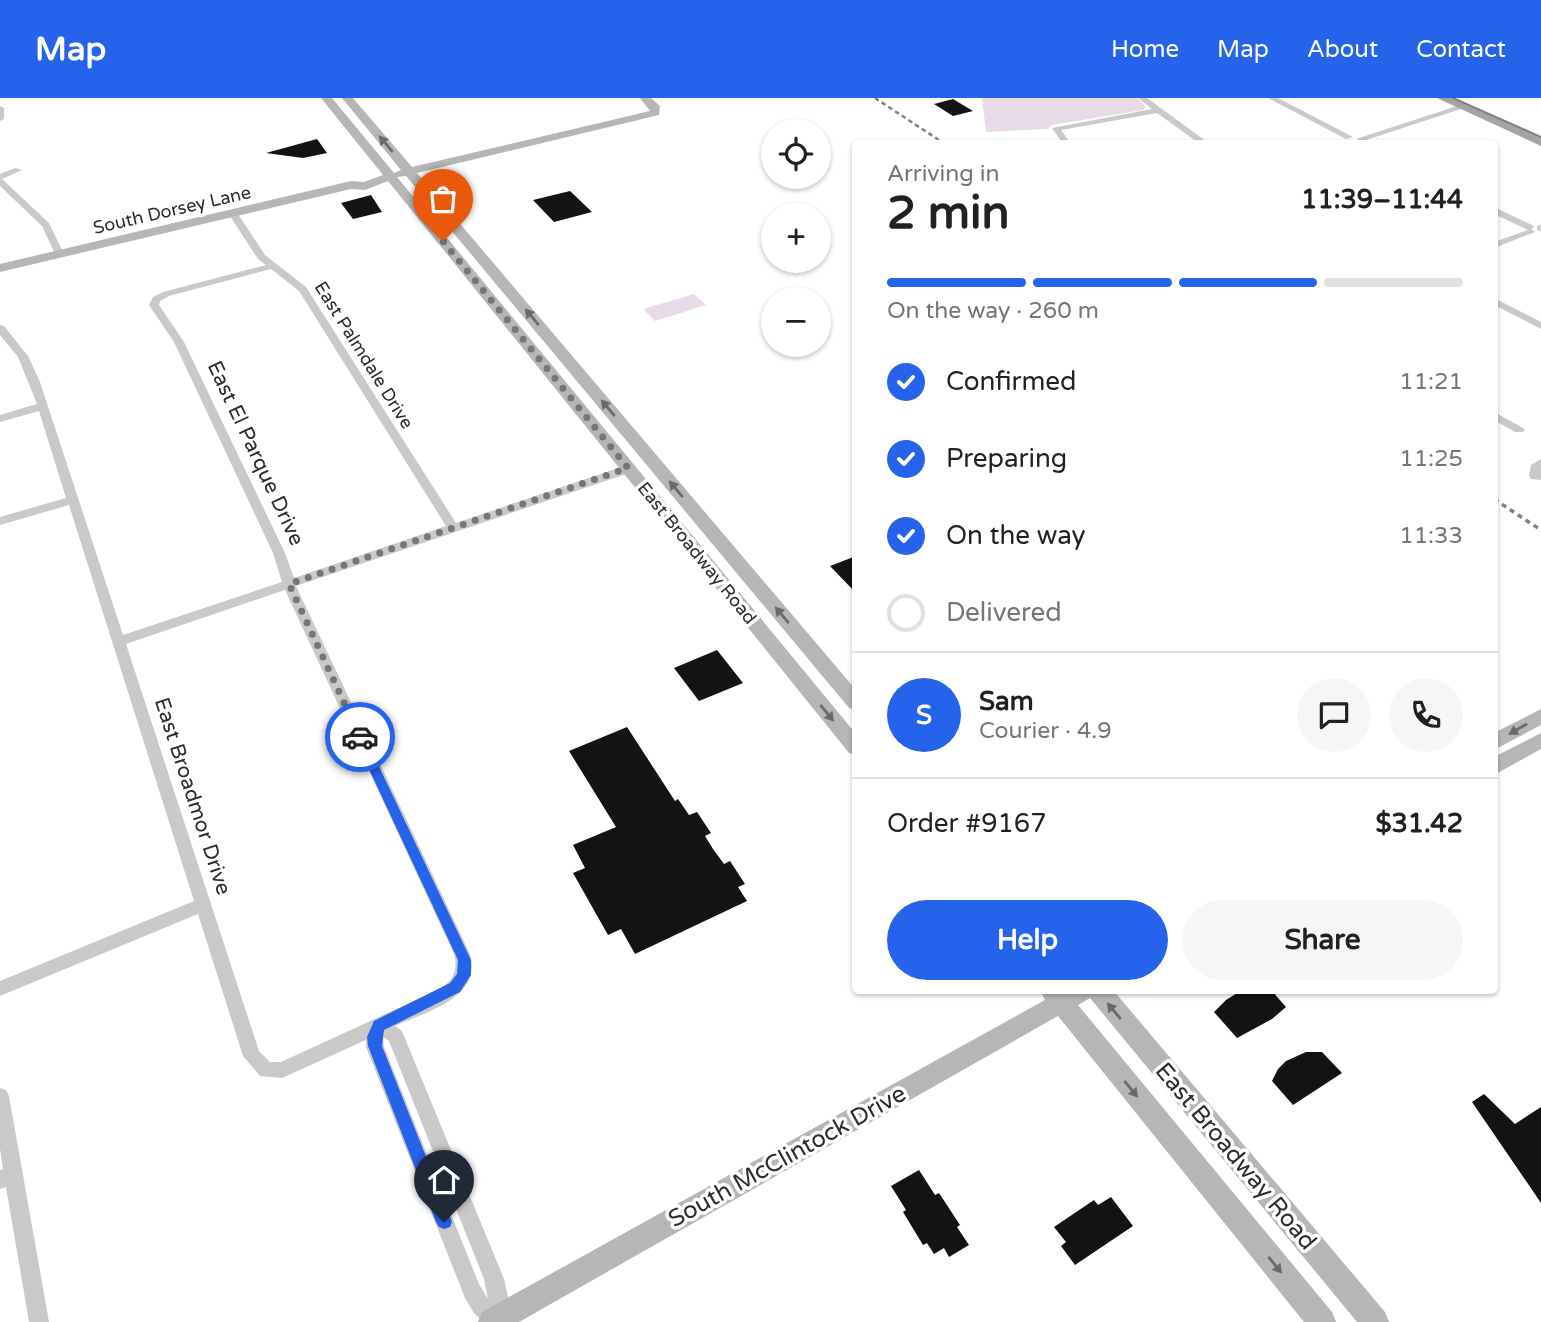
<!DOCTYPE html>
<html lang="en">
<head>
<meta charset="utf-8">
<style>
  :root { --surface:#fff; --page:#f6f6f6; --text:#202124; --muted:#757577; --line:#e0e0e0; --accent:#2563eb }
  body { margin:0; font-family:"Varela Round",sans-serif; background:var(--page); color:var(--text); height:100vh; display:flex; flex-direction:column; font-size:26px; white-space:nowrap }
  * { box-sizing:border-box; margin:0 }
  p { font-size:23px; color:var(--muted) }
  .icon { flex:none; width:38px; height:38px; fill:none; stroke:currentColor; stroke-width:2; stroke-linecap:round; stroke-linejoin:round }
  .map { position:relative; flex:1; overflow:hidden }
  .details { position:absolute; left:852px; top:42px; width:646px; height:854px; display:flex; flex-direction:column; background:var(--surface); border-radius:7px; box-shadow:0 2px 5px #0004 }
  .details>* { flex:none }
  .buttons { position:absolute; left:761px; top:21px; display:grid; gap:14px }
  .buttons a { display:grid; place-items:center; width:70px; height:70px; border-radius:50%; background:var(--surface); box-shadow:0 2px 5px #0004; font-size:35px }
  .pin { position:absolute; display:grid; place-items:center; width:60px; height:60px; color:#fff; margin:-72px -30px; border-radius:50% 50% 50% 0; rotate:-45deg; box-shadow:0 0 7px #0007 }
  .pin .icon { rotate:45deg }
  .courier { position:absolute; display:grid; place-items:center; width:70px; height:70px; margin:-35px; border:5px solid #2563eb; border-radius:50%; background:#fff; color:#222; box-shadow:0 2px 9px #0007 }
  .head em { font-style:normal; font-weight:800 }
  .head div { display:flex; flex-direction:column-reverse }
  .head { display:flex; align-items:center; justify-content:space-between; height:119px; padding:0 35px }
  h1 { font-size:46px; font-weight:800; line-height:52px }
  .bar { display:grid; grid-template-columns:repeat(4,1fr); gap:10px 7px; align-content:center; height:84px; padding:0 35px }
  .bar i { height:9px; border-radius:5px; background:var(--line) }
  .bar .selected { background:var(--accent) }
  .bar p { grid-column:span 4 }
  .line { display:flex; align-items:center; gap:18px; padding:0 35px; border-top:2px solid var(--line) }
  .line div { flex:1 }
  .round { display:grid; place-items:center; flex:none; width:74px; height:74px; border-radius:37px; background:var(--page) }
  ol { padding:0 35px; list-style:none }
  li { display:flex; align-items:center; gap:21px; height:77px }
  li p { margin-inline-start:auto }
  li .icon { padding:7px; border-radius:50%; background:var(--accent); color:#fff; stroke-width:4 }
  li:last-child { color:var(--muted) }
  li i { width:38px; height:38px; border:4px solid var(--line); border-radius:50% }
  .action { display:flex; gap:14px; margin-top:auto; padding:14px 35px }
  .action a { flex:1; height:80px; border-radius:42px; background:var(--accent); color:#fff; font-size:28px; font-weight:800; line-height:80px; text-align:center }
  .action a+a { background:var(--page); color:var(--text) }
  header { display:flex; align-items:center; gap:42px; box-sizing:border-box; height:98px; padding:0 35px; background:var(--accent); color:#fff }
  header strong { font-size:33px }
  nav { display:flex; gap:38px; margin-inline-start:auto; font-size:24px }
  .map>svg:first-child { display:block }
  .green { fill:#e7dbe8 }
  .building { fill:#131313 }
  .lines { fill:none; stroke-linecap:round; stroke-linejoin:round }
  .street { fill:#c9c9c9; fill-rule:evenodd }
  .secondary { fill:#b6b6b6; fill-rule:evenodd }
  .primary { fill:#a4a4a4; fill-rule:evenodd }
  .tram { stroke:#818181; stroke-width:2 }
  .rail-far1 { stroke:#818181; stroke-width:2.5; stroke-dasharray:4.5 3.5; stroke-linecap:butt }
  .rail { stroke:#818181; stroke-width:3.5; stroke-dasharray:5 4.5; stroke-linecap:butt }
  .oneway { fill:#6a6a6a }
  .route { fill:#2563eb }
  .done { stroke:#767676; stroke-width:7; stroke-dasharray:0 12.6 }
  .labels { text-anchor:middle; stroke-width:7; stroke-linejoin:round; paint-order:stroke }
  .far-street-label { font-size:18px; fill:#2c2c2c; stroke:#fff }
  .street-label { font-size:21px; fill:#2c2c2c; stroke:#fff }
  .near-street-label { font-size:24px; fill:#2c2c2c; stroke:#fff }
</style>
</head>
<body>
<header>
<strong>Map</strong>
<nav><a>Home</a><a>Map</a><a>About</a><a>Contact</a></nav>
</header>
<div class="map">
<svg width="1541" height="1224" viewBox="0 0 1541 1224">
  <rect width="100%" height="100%" fill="#fff"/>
  <path class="green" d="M 982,0 L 1137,0 L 1146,9 L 1143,12 L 1052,27 L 1048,31 L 986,34 Z
    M 694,196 L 706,207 L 655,223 L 643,211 Z"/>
  <path class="building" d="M 953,1 L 973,13 L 953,18 L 934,6 Z
    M 317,41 L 327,55 L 303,60 L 266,55 Z
    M 570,93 L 592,114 L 554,124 L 533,102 Z
    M 371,97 L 382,114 L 353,121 L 341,105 Z
    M 856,458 L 856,495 L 830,468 Z
    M 717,552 L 743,585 L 699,603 L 674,570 Z
    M 627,629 L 675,703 L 678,701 L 689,717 L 697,714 L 711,735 L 705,738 L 713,751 L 724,766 L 730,763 L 745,786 L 738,789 L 747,803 L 635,856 L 621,831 L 608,837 L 573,775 L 585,770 L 573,747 L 616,729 L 569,653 Z
    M 1242,892 L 1271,892 L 1286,909 L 1272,921 L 1237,940 L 1214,914 L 1226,902 Z
    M 1306,954 L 1322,954 L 1342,975 L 1293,1007 L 1272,983 L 1278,971 L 1286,963 Z
    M 1484,996 L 1515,1026 L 1541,1009 L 1541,1105 L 1472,1004 Z
    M 919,1072 L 935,1097 L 939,1095 L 960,1127 L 957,1129 L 969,1147 L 949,1159 L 944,1150 L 934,1156 L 927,1145 L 923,1147 L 903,1114 L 906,1112 L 891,1088 Z
    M 1111,1099 L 1133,1128 L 1075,1167 L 1061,1148 L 1066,1144 L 1054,1129 L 1094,1102 L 1098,1107 Z"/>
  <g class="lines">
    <path class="street" d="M 1138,0 L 1147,0 L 1210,46 L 1200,46 L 1157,15 L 1061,32 L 1071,46 L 1063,46 L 1052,30 L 1152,11 Z
      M 1268,0 L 1278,0 L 1353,39 L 1346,41 Z
      M 1460,7 L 1467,9 L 1363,43 L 1356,41 Z
      M 0,8 L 4,10 L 4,21 L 0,23 Z
      M 15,70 L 22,72 L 2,81 L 49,125 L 64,156 L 62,158 L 56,158 L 42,128 L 0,88 L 0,76 Z
      M 1494,109 L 1532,127 L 1534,129 L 1531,131 L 1535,134 L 1494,150 L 1494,144 L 1528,132 L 1494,116 Z
      M 230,113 L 236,113 L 265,157 L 306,189 L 456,425 L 624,368 L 628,367 L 634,371 L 632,374 L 296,488 L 470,856 C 483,900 425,914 395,928 L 401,932 L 404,938 L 504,1181 L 508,1199 L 505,1224 L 483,1224 L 474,1215 L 465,1200 L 366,949 L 366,942 L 282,980 L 260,978 L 243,958 L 198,816 L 0,898 L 0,883 L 194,803 L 69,407 L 0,427 L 0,419 L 66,400 L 39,313 L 0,324 L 0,317 L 37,306 L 18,259 L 0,237 L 0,227 L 4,228 L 28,258 L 40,284 L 123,537 L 282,484 L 273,455 L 174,244 L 149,207 L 153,199 L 163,194 L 266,167 L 258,161 L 228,115 ZM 271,171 L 299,193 L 446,428 L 294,480 L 285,455 L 184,244 L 159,207 L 160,203 L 169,198 ZM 285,492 L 454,856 C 458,872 454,880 442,890 L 281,964 L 270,964 L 259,953 L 126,546 ZM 383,939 L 389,943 L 484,1181 L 488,1201 L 479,1186 L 384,949 Z
      M 1541,127 L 1541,133 L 1537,132 L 1537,128 Z
      M 1494,200 L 1541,224 L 1541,231 L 1494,207 Z
      M 1494,314 L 1523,330 L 1525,332 L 1523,334 L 1515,334 L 1494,322 Z
      M 1541,361 L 1541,382 L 1531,381 L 1529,378 L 1531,367 Z
      M 0,990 L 6,992 L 9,998 L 49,1224 L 29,1224 L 6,1089 L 0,1091 L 0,1072 L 3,1071 L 0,1051 Z"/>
    <path class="secondary" d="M 321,0 L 332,0 L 394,75 L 401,72 L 342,0 L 353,0 L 412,69 L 650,13 L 640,0 L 651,0 L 660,8 L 659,17 L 417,75 L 856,592 L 856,612 L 849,610 L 406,78 L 397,79 L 856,636 L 856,657 L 849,655 L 388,83 L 365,92 L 351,91 L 0,174 L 0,166 L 351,83 L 364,84 L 383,77 Z
      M 1541,611 L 1541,627 L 1494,652 L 1494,635 Z
      M 1541,635 L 1541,651 L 1494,677 L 1494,659 Z
      M 1040,892 L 1113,892 L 1385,1214 L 1389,1224 L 1357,1224 L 1090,900 L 1078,907 L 1332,1214 L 1336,1224 L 1304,1224 L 1058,918 L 519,1224 L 478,1224 L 482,1214 L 1045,902 Z"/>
    <path class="primary" d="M 1437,0 L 1453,0 L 1541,39 L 1541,48 Z"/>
    <path class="tram" d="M 1453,0 L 1541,39"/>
    <path class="rail-far1" d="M 875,0 L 945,46"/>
    <path class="rail" d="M 1494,401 L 1541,432"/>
  </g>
  <defs><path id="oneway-solid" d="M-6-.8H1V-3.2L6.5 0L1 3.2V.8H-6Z" transform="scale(1.75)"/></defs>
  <g class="oneway">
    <use href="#oneway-solid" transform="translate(386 46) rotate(-130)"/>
    <use href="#oneway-solid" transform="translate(532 219) rotate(-130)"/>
    <use href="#oneway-solid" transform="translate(608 310) rotate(-130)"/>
    <use href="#oneway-solid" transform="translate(676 391) rotate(-130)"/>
    <use href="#oneway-solid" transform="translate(782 517) rotate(-130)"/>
    <use href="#oneway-solid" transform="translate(827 615) rotate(51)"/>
    <use href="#oneway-solid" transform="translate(1518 631) rotate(150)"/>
    <use href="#oneway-solid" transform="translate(1114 913) rotate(-130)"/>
    <use href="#oneway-solid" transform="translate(1131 991) rotate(51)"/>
    <use href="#oneway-solid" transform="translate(1275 1167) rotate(51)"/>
  </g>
  <path class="route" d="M 360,635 L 365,639 L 471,862 L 471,877 L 460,894 L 384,932 L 382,948 L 452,1124 L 450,1129 L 444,1131 L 439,1129 L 436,1124 L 368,948 L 367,939 L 374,923 L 450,885 L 457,876 L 458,862 L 354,639 Z"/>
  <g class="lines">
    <path class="done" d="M 360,639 L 289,486 L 628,370 L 443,143"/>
  </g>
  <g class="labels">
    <g class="far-street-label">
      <text transform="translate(172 112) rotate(-13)" y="6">South Dorsey Lane</text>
      <text transform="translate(364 257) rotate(58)" y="6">East Palmdale Drive</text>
      <text transform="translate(697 455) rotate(51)" y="6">East Broadway Road</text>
    </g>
    <g class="street-label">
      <text transform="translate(256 355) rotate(65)" y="7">East El Parque Drive</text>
      <text transform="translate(193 698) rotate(72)" y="7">East Broadmor Drive</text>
    </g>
    <g class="near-street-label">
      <text transform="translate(787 1058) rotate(-29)" y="8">South McClintock Drive</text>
      <text transform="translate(1236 1058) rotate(50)" y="8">East Broadway Road</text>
    </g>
  </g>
</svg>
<div class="buttons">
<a><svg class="icon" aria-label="locate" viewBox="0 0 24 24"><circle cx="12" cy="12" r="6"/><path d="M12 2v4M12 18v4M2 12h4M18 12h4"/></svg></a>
<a>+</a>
<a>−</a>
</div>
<div class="pin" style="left:443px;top:143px;background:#ea580c"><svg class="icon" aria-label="bag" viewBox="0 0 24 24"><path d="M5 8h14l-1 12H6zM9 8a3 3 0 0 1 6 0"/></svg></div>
<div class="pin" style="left:444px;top:1124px;background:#1f2937"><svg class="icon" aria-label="home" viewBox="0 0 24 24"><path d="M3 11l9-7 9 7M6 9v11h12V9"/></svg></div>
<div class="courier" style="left:360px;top:639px"><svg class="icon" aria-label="car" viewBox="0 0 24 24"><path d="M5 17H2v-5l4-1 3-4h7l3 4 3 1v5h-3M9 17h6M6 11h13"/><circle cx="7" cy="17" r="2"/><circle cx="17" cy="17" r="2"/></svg></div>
<section class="details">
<div class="head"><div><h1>2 min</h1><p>Arriving in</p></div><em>11:39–11:44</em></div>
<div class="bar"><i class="selected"></i><i class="selected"></i><i class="selected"></i><i></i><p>On the way · 260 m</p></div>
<ol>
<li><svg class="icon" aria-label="check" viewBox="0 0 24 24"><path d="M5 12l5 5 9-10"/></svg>Confirmed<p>11:21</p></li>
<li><svg class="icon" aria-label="check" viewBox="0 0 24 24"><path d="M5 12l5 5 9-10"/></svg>Preparing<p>11:25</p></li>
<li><svg class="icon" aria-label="check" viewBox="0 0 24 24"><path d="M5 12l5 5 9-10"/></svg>On the way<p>11:33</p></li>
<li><i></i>Delivered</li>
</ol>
<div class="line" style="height:126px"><b class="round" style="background:var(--accent);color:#fff">S</b><div><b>Sam</b><p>Courier · 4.9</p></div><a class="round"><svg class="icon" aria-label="chat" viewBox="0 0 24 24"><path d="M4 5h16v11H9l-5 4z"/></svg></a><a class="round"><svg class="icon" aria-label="phone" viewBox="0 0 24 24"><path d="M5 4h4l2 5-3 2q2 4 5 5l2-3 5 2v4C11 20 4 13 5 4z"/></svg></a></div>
<div class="line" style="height:91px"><div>Order #9167</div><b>$31.42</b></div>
<div class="action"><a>Help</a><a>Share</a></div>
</section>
</div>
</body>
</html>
